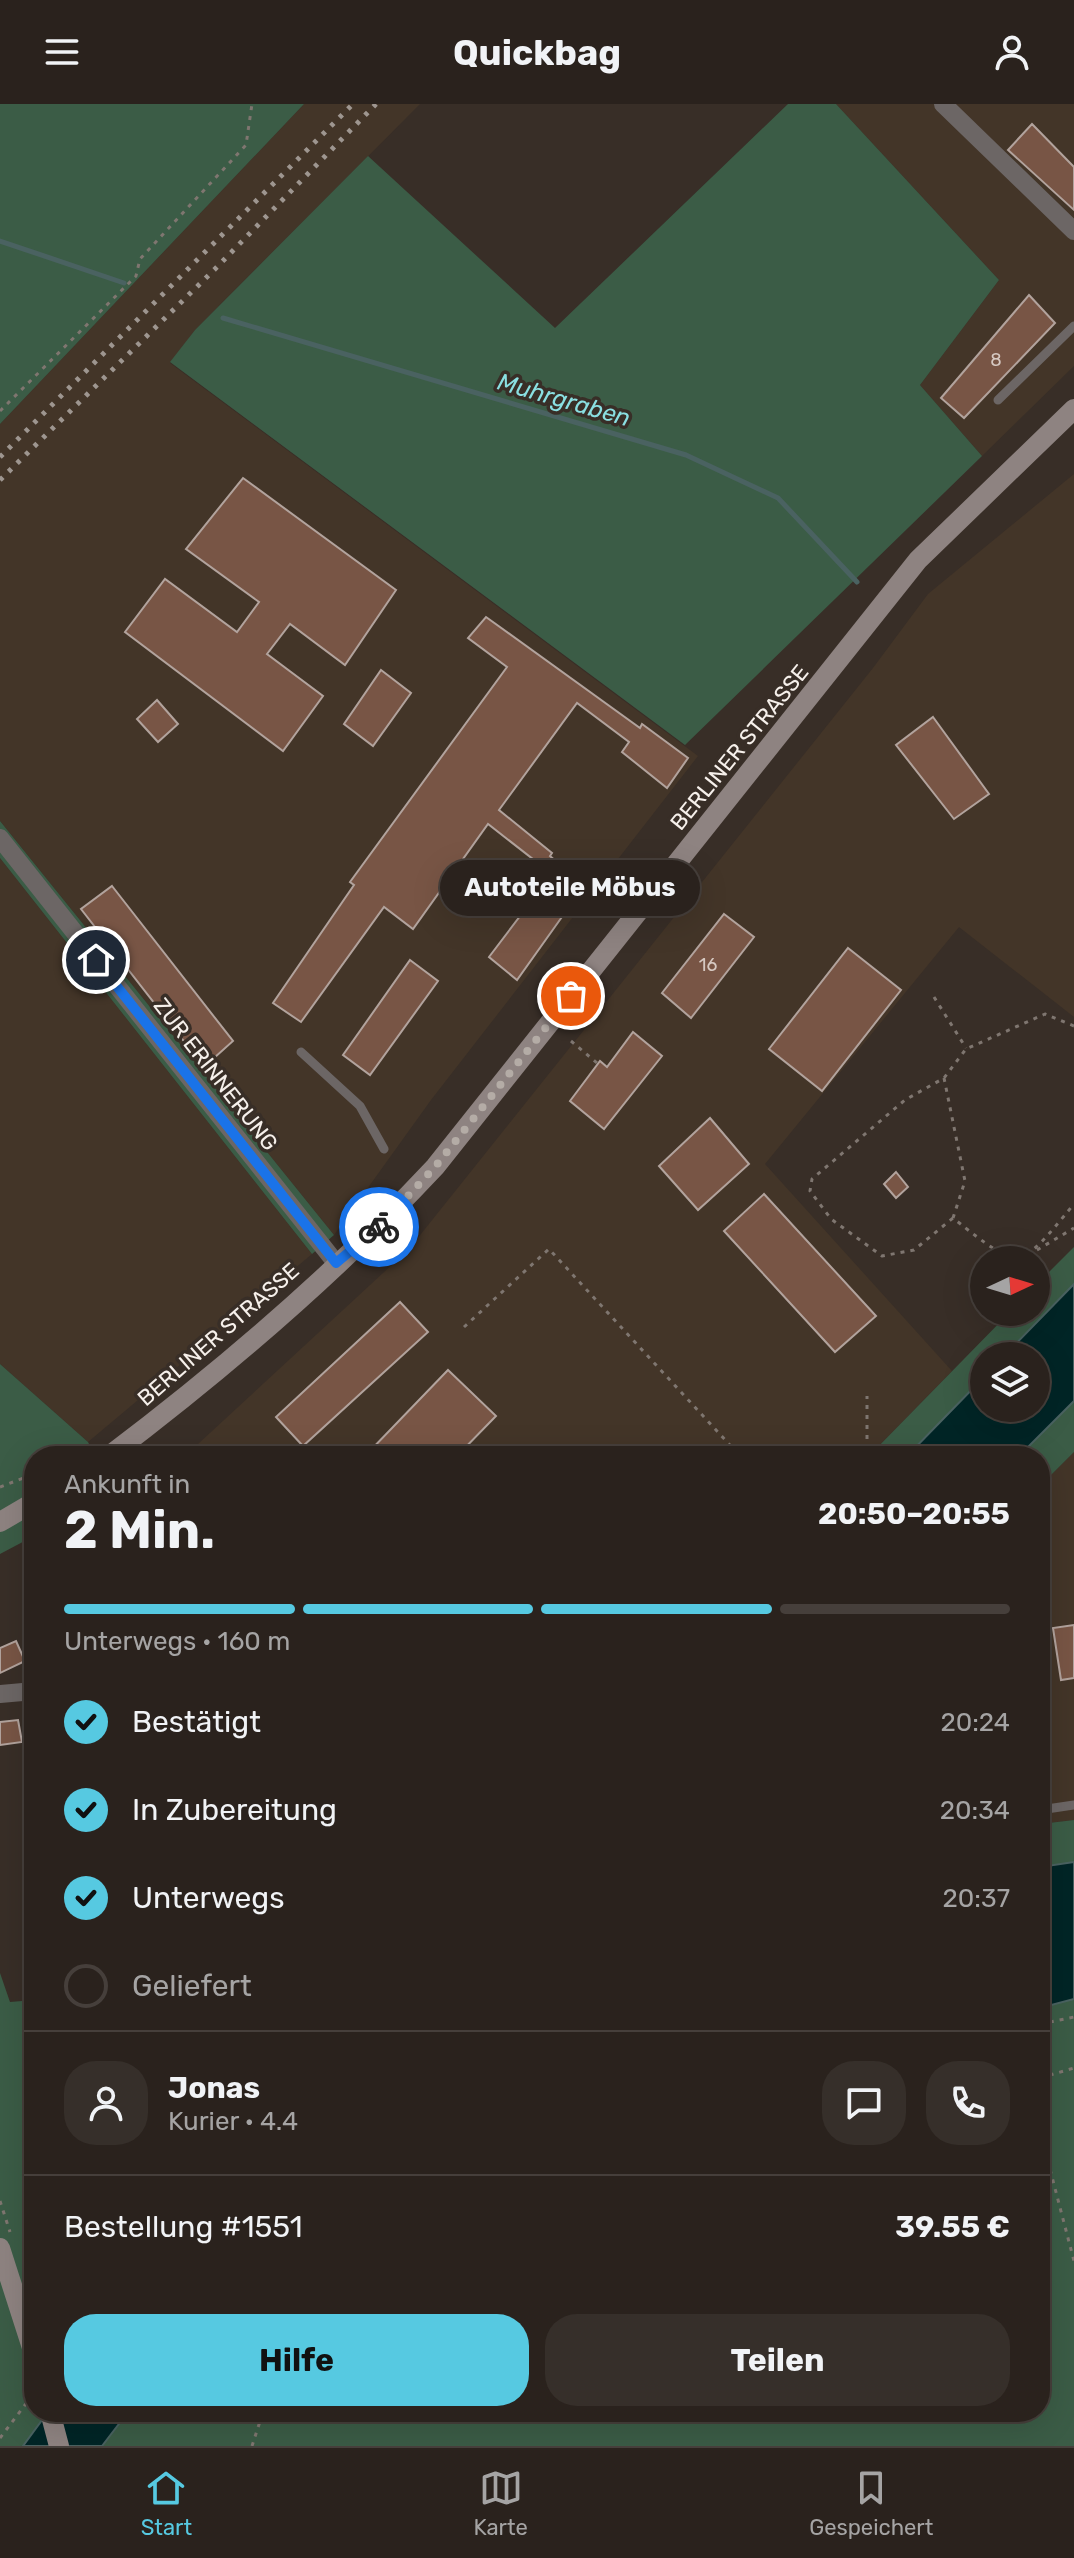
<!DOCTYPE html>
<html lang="de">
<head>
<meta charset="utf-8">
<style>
  :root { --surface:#2a221d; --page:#362f2a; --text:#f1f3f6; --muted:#a5a4a4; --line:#463f3b; --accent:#56c9e1 }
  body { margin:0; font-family:Rubik,sans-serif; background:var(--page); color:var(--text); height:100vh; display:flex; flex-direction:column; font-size:30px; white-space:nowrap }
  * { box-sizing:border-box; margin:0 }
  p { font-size:26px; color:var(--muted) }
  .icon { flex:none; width:44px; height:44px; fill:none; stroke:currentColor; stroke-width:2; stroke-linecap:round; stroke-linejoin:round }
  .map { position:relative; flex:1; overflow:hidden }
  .drawer { position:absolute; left:24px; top:1342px; width:1026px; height:976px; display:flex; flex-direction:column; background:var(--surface); border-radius:32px; box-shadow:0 8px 32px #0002,0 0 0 2px var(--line) }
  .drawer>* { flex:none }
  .needle { width:52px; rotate:86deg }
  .buttons { position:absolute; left:970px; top:1142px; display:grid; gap:16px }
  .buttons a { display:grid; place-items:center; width:80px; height:80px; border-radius:50%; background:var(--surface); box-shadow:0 8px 32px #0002,0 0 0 2px var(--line); font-size:40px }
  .pin { position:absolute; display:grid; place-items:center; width:68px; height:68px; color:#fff; margin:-34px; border:4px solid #fff; border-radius:50%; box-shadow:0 2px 8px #0007 }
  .courier { position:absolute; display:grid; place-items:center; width:80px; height:80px; margin:-40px; border:6px solid #1a73e8; border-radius:50%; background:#fff; color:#222; box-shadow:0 2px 10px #0007 }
  .bubble { position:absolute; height:56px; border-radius:28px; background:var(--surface); box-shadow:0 8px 32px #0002,0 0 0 2px var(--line); font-size:26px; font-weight:700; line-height:56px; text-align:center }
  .head em { font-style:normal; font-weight:700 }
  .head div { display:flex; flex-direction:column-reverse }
  .head { display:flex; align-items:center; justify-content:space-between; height:136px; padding:0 40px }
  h1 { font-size:52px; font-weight:700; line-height:60px }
  .bar { display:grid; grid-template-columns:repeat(4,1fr); gap:12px 8px; align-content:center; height:96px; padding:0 40px }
  .bar i { height:10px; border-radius:6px; background:var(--line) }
  .bar .current { background:var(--accent) }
  .bar p { grid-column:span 4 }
  .line { display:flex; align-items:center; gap:20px; padding:0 40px; border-top:2px solid var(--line) }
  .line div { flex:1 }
  .round { display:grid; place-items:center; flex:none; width:84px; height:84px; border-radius:32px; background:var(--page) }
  ol { padding:0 40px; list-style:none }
  li { display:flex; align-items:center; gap:24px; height:88px }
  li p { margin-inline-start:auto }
  li .icon { padding:8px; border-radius:50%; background:var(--accent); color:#111; stroke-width:4 }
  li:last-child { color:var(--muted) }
  li i { width:44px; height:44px; border:4px solid var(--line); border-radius:50% }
  .action { display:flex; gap:16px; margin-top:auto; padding:16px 40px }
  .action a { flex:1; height:92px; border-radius:32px; background:var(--accent); color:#111; font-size:32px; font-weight:700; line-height:92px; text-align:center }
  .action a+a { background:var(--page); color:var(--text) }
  header { display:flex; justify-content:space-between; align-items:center; height:104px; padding:0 40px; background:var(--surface); font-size:36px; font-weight:700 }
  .menu { display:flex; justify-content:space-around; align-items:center; height:112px; border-top:2px solid var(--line); background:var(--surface); font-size:22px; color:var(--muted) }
  .menu a { display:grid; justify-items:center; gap:4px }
  .menu .current { color:var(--accent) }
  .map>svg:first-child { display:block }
  .built { fill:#433528 }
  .green { fill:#3b5c46 }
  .water { fill:#002526; stroke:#4a6261; stroke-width:2 }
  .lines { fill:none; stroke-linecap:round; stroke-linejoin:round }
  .stream { stroke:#4a6261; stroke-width:5 }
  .building { fill:#785545; stroke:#b2a39d; stroke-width:2 }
  .path { stroke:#7f7670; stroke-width:3; stroke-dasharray:4 6; stroke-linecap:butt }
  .lane { stroke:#6c6665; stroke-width:9 }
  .street { stroke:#6c6665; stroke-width:18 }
  .secondary { stroke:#8e8381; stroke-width:20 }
  .rail { stroke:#9e9690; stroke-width:5; stroke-dasharray:4 8; stroke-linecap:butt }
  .done { stroke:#b4aca6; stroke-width:8; stroke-dasharray:0 14.4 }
  .route { stroke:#1a73e8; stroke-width:10 }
  .labels { text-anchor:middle; stroke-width:7; stroke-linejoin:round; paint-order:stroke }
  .number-label { font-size:18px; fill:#d6c9c2 }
  .street-label { font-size:22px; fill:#f6f0eb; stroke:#382e27 }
  .water-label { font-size:24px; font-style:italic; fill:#8adfe1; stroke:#382e27 }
</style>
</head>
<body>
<header><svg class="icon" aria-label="menu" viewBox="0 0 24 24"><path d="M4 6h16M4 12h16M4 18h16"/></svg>Quickbag<svg class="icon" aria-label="person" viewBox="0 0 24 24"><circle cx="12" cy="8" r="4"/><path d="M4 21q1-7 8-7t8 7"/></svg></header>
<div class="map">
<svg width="1074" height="2342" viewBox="0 0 1074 2342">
  <rect width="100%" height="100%" fill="#382e27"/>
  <path class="built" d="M 304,0 L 420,0 L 195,226 L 170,259 L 698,652 L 431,996 L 334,1131 L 0,717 L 0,320 Z
    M 836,0 L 1074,0 L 1074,262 L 982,352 L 920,281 L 999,176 Z
    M 1074,370 L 1074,913 L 959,823 L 765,1060 L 952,1267 L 869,1352 L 185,1352 L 409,1145 L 873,564 L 928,490 Z
    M 0,754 L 312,1150 L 88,1338 L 0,1260 Z
    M 1074,1348 L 1074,1716 L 1040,1720 L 1040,1382 Z"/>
  <path class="green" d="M 0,0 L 304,0 L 0,320 Z
    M 788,0 L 836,0 L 999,176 L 920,281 L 982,352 L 685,641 L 170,258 L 195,226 L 368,52 L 555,224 Z
    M 0,717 L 334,1131 L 312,1150 L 0,754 Z
    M 1074,1143 L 1074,1180 L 1004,1252 L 984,1252 L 984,1273 L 907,1352 L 869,1352 L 1010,1208 L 1036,1208 L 1036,1181 Z
    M 0,1260 L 88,1338 L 95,1352 L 34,1352 L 34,1432 L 0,1450 Z
    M 1074,1297 L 1074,1348 L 1040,1382 L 1040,1352 L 1019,1352 Z
    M 1074,1716 L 1074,1758 L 1040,1763 L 1040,1720 Z
    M 0,1869 L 10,1898 L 34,1896 L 34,2308 L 48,2308 L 23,2342 L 0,2342 Z
    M 1074,1895 L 1074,2342 L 102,2342 L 128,2308 L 1040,2308 L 1040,1904 Z"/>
  <path class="water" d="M 1074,1180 L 1074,1297 L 1019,1352 L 907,1352 L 984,1273 L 984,1304 L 1036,1304 L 1036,1252 L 1004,1252 Z
    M 1074,1758 L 1074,1895 L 1040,1904 L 1040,1763 Z
    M 48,2308 L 128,2308 L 102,2342 L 23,2342 Z"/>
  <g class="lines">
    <path class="stream" d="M 0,137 L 124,179
      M 223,214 L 686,351 L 778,394 L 857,478"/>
  </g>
  <path class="building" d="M 1032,20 L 1074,63 L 1074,106 L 1008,46 Z
    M 1029,191 L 1055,219 L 964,314 L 941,294 Z
    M 243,374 L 396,486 L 345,561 L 290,520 L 267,550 L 323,592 L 283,647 L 125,528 L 165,475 L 237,528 L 259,498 L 186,445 Z
    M 486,513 L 640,624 L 642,620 L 688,654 L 667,684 L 622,648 L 629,638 L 577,599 L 499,706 L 552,749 L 550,752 L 584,782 L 517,876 L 489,853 L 552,770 L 488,720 L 413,825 L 384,803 L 301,918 L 273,899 L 354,781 L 350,778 L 507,563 L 468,534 Z
    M 381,566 L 411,589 L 373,642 L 344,620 Z
    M 157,596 L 178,620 L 158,638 L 137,615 Z
    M 933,613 L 989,690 L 954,715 L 896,641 Z
    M 112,782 L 233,937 L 204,963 L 81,805 Z
    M 724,810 L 754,833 L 691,914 L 662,889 Z
    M 848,844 L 901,886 L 822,987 L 769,945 Z
    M 410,856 L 438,877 L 370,971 L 343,951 Z
    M 633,928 L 662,952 L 604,1025 L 570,997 L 600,957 L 607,963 Z
    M 710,1014 L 749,1060 L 698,1106 L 659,1062 Z
    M 896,1068 L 908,1083 L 896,1094 L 884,1080 Z
    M 764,1090 L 876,1212 L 835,1248 L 724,1127 Z
    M 400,1198 L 428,1228 L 303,1342 L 276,1313 Z
    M 448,1266 L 496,1312 L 457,1352 L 365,1352 Z
    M 1074,1521 L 1074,1574 L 1061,1576 L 1053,1524 Z
    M 16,1537 L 25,1557 L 0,1569 L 0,1544 Z
    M 18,1616 L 22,1638 L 0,1641 L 0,1618 Z"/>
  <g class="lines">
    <path class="path" d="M 0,307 L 136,172 L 140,155 L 246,41 L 252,0
      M 934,893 L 966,944
      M 1074,922 L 1045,910 L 966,945 L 944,974 L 905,996 L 812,1075 L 810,1087 L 831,1115 L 882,1152 L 914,1146 L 953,1114 C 1022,1169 1019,1166 1074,1100
      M 571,937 L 597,959
      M 944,974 L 965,1077 L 953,1114
      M 1037,1146 L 1074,1124
      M 464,1223 L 549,1145 L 740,1352
      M 80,1352 L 90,1346
      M 860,1352 L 867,1345 L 867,1292
      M 0,1383 L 34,1370
      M 1040,1920 L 1074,1913
      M 1040,1974 L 1074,1964
      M 1040,2027 L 1074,2157
      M 0,2097 L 10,2128
      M 0,2334 L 34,2289
      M 252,2342 L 263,2308"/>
    <path class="lane" d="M 998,296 L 1074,222
      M 301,948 L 360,1002 L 384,1045
      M 1040,1706 L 1074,1701"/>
    <path class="street" d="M 943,0 L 1074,127
      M 0,734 L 336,1159
      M 0,1590 L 34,1587"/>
    <path class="secondary" d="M 109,1352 C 224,1265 336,1169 435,1063 L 918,456 L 1074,305
      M 0,1418 L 34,1398
      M 0,2144 L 34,2250
      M 50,2308 L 59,2342"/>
    <path class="rail" d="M 0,353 L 353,0
      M 0,376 L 215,165 L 376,0"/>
  </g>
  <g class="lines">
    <path class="done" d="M 379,1123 L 435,1063 L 571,892"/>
    <path class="route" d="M 96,856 L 336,1159 L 379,1123"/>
  </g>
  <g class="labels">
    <g class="number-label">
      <text x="996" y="262">8</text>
      <text x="708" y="867">16</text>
    </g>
    <g class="street-label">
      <text transform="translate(739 643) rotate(-51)" y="8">BERLINER STRASSE</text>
      <text transform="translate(216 970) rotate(52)" y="8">ZUR ERINNERUNG</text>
      <text transform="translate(218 1230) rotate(-41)" y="8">BERLINER STRASSE</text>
    </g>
    <g class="water-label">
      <text transform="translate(564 296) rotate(16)" y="8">Muhrgraben</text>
    </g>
  </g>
</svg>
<div class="buttons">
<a><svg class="needle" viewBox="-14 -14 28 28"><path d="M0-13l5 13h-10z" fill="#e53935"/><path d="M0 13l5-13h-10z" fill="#a5a4a4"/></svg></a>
<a><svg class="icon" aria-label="layers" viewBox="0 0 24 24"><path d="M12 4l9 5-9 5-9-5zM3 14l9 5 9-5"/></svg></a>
</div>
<div class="pin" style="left:571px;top:892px;background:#ea580c"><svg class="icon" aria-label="bag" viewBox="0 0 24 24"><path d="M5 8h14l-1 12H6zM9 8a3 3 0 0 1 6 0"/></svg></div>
<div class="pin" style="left:96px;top:856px;background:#1f2937"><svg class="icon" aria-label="home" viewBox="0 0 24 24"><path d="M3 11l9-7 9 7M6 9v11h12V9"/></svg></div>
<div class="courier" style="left:379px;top:1123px"><svg class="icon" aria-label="bike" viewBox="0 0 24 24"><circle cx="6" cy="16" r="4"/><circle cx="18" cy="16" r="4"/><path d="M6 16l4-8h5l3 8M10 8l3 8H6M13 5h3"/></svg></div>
<div class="bubble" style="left:440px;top:756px;width:260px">Autoteile Möbus</div>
<section class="drawer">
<div class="head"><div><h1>2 Min.</h1><p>Ankunft in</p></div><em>20:50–20:55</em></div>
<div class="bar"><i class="current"></i><i class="current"></i><i class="current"></i><i></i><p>Unterwegs · 160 m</p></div>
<ol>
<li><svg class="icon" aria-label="check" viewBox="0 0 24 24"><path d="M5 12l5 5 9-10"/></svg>Bestätigt<p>20:24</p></li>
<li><svg class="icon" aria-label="check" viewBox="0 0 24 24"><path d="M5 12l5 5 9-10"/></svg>In Zubereitung<p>20:34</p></li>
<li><svg class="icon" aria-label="check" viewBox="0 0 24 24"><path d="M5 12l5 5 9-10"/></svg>Unterwegs<p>20:37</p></li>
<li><i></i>Geliefert</li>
</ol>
<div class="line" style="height:144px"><a class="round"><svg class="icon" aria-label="person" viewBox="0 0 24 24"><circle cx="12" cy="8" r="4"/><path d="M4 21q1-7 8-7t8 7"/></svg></a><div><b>Jonas</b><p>Kurier · 4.4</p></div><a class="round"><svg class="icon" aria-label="chat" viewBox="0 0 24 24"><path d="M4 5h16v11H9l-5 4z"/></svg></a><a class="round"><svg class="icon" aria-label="phone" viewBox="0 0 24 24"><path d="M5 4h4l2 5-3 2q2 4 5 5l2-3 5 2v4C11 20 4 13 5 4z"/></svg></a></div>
<div class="line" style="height:104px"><div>Bestellung #1551</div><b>39.55 €</b></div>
<div class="action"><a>Hilfe</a><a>Teilen</a></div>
</section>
</div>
<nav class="menu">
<a class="current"><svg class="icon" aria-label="home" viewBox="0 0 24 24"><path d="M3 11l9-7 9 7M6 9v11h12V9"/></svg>Start</a>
<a><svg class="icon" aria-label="map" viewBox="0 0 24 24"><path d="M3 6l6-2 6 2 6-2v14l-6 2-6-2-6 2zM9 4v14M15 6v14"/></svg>Karte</a>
<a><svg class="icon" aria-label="saved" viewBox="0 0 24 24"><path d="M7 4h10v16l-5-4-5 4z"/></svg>Gespeichert</a>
</nav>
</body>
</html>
